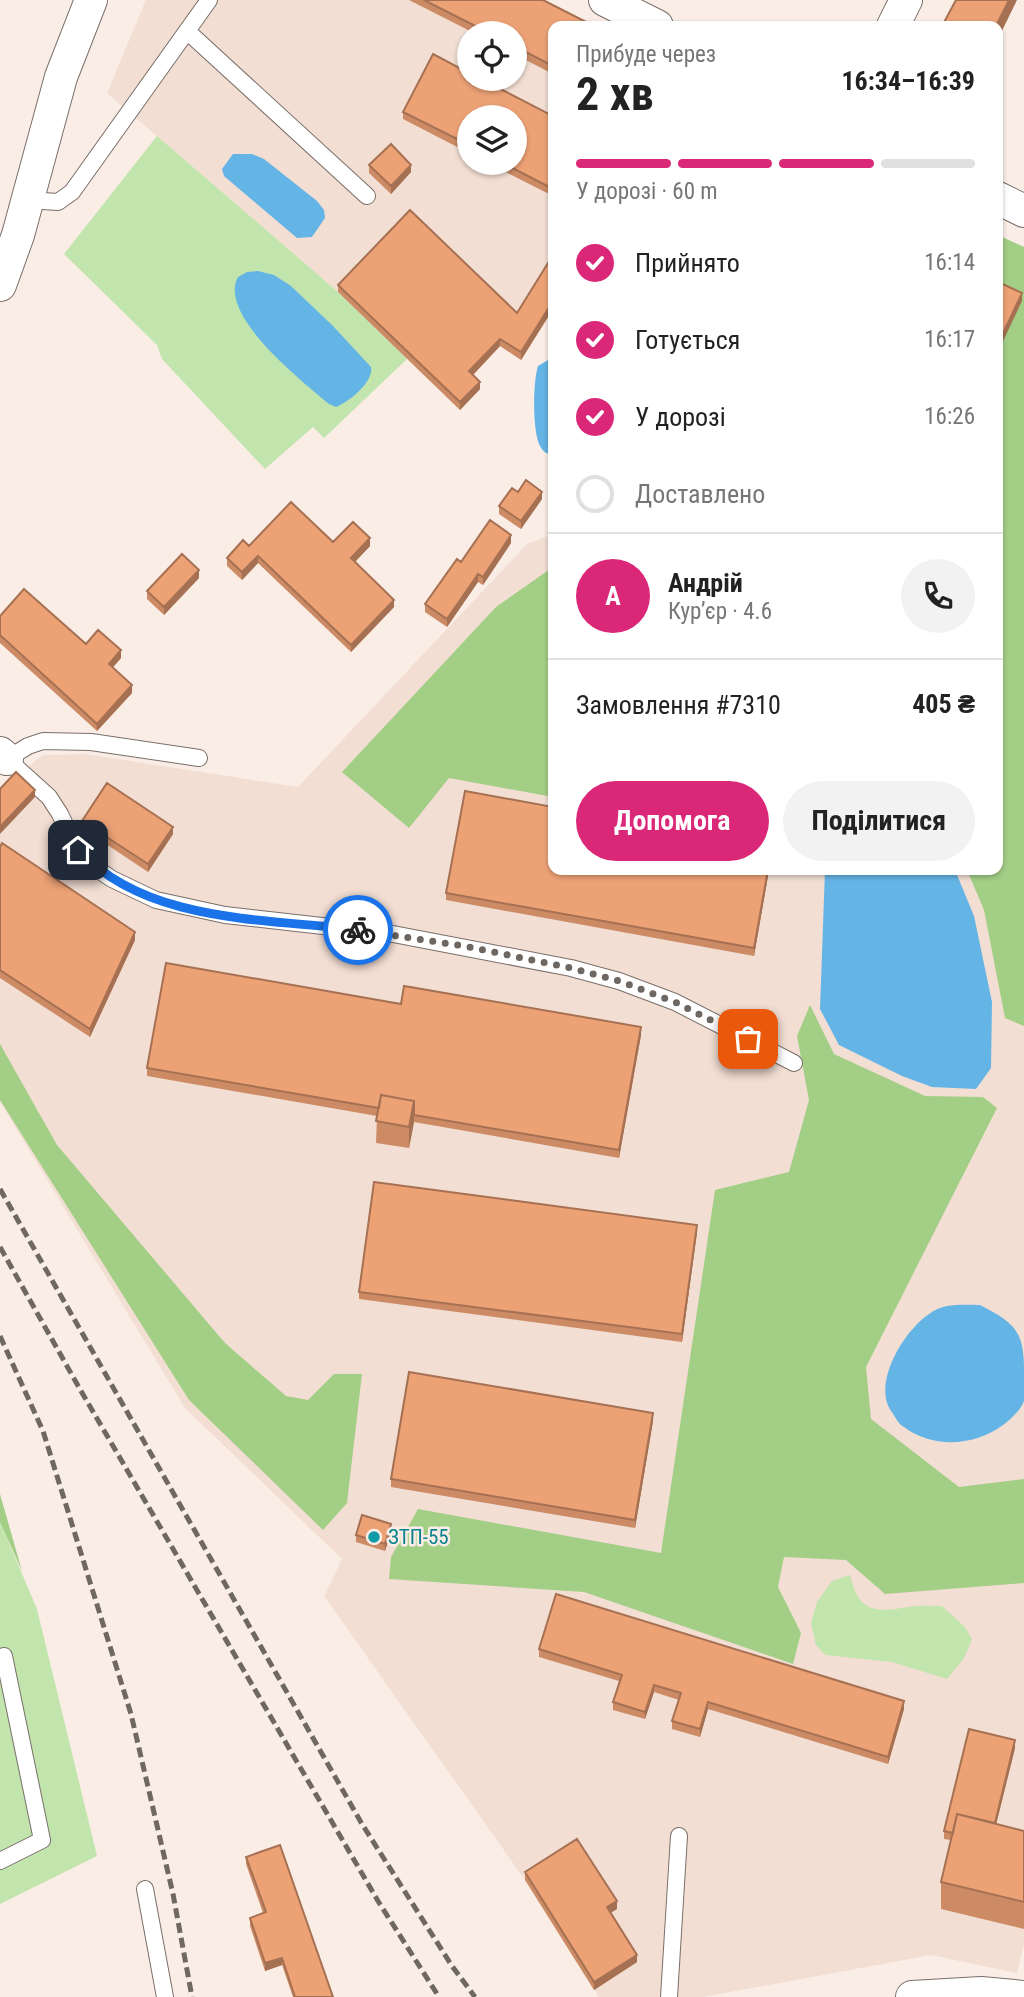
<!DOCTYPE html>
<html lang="uk">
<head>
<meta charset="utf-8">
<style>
  :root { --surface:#fff; --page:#f2f2f2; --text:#222; --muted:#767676; --line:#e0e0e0; --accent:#db2777 }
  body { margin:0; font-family:"Roboto Condensed",sans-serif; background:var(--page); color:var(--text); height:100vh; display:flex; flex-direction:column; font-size:26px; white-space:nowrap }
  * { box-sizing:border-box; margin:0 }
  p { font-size:23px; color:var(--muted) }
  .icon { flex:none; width:38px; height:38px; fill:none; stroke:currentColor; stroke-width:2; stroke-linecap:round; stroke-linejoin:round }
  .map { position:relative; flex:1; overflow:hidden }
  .sheet { position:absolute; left:548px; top:21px; width:455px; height:854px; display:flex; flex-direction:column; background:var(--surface); border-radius:14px; box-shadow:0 2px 5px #0004 }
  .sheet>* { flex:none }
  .tools { position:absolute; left:457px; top:21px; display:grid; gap:14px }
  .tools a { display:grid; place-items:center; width:70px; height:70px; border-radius:50%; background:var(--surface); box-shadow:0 2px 5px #0004; font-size:35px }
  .pin { position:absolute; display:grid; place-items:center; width:60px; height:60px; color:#fff; margin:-30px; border-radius:14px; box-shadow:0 4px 10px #0006 }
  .courier { position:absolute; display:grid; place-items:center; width:70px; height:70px; margin:-35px; border:5px solid #1a73e8; border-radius:50%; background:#fff; color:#222; box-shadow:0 2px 9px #0007 }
  .summary em { font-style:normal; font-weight:700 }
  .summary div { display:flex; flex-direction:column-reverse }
  .summary { display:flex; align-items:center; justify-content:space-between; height:119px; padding:0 28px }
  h1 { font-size:46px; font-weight:700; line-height:52px }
  .bar { display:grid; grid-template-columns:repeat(4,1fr); gap:10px 7px; align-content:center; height:84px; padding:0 28px }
  .bar i { height:9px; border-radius:5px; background:var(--line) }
  .bar .on { background:var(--accent) }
  .bar p { grid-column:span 4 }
  .line { display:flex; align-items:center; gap:18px; padding:0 28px; border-top:2px solid var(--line) }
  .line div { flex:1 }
  .round { display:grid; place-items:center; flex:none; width:74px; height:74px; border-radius:37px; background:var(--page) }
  ol { padding:0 28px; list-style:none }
  li { display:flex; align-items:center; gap:21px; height:77px }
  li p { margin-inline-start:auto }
  li .icon { padding:7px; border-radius:50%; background:var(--accent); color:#fff; stroke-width:4 }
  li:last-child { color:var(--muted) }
  li i { width:38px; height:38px; border:4px solid var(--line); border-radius:50% }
  .primary-button { display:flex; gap:14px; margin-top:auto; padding:14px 28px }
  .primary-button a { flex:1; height:80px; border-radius:42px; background:var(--accent); color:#fff; font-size:28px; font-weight:700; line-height:80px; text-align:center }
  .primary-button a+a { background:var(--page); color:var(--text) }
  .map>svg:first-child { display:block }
  .built { fill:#f2ded3; fill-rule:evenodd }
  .green { fill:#c2e5ad }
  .forest { fill:#a3ce86 }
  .water { fill:#65b4e6 }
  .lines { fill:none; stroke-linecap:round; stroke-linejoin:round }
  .lane-casing { stroke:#7a6f69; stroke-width:18 }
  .street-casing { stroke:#7a6f69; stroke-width:34 }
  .lane { stroke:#fff; stroke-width:16 }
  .street { stroke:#fff; stroke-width:32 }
  .rail { stroke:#6e6762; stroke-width:5; stroke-dasharray:10 5; stroke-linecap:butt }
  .wall { fill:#cc8b65 }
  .shaded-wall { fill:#a67153 }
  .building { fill:#eda276; stroke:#a67153; stroke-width:2 }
  .done { stroke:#6d6661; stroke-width:7; stroke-dasharray:0 12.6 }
  .route { stroke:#1a73e8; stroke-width:9 }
  .culture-dot { fill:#0f9aa8; stroke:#faede6; stroke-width:2.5 }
  .labels { text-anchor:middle; stroke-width:5; stroke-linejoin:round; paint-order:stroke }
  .culture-label { font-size:21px; fill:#0d838f; stroke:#faede6; text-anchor:start }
</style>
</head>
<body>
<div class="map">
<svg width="1024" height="1997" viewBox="0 0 1024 1997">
  <rect width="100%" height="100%" fill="#faede6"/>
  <path class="built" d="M 146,0 L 528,0 L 553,26 L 553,263 L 500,346 L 469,379 L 480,389 L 460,410 L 338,292 L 107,93 ZM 469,33 L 514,33 L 514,79 L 469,79 ZM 469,117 L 514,117 L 514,163 L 469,163 Z
    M 553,534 L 553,870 L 998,870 L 1024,843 L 1024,1944 L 1017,1973 L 931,1955 L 703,1997 L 599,1997 L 525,1880 L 324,1596 L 342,1559 L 185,1408 L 0,1102 L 0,797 L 16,779 L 37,759 L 44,755 L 85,754 L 298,787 L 527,544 Z"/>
  <path class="green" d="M 157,136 L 338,292 L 407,359 L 324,438 L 313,427 L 265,469 L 162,359 L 157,345 L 64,254 Z
    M 0,1522 L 37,1609 L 97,1856 L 0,1904 Z
    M 850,1575 C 859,1612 874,1613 908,1607 C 919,1605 931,1606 942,1606 L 965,1627 L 972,1639 L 964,1658 L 947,1679 L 892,1662 L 825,1655 L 816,1645 L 811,1623 L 817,1602 L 832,1581 Z"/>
  <path class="forest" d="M 998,235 L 1024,247 L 1024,1026 L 1005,1018 L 984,910 L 967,870 L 998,870 Z
    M 553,567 L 553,797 L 449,778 L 409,828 L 342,772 L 496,607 Z
    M 810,1005 L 834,1054 L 925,1096 L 983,1097 L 997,1108 L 866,1367 L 871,1419 L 959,1487 L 1024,1479 L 1024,1583 L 885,1594 L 846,1560 L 784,1557 L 778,1587 L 801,1633 L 793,1664 L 584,1592 L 389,1579 L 391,1557 L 418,1509 L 661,1553 L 715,1190 L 789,1172 L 809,1100 L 797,1036 Z
    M 0,1044 L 57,1145 L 225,1343 L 286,1396 L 308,1400 L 334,1374 L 362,1374 L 347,1503 L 323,1530 L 189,1400 L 0,1100 Z
    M 0,1494 L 22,1571 L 0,1522 Z"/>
  <path class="water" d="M 233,154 L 252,154 L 264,159 L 317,201 L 324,210 L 325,218 L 312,237 L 297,238 L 224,176 L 222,169 Z
    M 258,271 L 274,275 L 291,286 L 333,326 L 371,367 C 374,382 349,402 336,407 L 329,404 C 303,382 217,315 238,277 L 247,272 Z
    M 553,357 L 553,455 C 547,454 543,452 540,446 C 532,431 533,381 538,366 Z
    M 825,870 L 955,870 L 974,916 L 992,1002 L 991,1068 L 976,1089 L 932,1087 L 902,1076 L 839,1045 L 820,1009 Z
    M 980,1305 C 1013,1322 1024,1330 1024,1369 C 1024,1378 1024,1392 1024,1401 C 1021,1410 1010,1420 1003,1425 C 975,1446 933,1449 904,1427 C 898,1424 895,1416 891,1411 C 870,1381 911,1316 943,1307 C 954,1304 969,1305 980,1305 Z"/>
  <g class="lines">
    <defs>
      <path id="lane" d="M 187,31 L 367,196
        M 27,200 L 58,202 L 72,192 L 209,0
        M 199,758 L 91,742 L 43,741 L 28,746 L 7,759 L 49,797 L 60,814 L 77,850 L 91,865 L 112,879 L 156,900 L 225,915 L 393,934 L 571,968 L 619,981 L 675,1002 L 794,1063
        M 0,1861 L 42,1840 L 4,1656
        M 145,1889 L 165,1997
        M 669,1997 L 679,1836"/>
      <path id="street" d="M 605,0 L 657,26
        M 893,26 L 906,0
        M 998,198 L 1024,211
        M 0,285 L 18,235 L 61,77 L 91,0
        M 0,753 L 7,759
        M 912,1997 L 981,1993 L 1024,1997"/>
    </defs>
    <use href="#lane" class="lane-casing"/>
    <use href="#street" class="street-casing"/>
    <use href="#lane" class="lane"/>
    <use href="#street" class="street"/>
    <path class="rail" d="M 0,1189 L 362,1824 L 452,1966 L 475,1997
      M 0,1247 L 81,1391 L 378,1901 L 439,1997
      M 0,1336 L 43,1431 L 131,1714 L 173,1894 L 192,1997"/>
  </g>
  <path class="wall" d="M 409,0 L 543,0 L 553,26 L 553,74 L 514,54 L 514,33 L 474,33 Z
    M 403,112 L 553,116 L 553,196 L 488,163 L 514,163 L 469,117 L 469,153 L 403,119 Z
    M 369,165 L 411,172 L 391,194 L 369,173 Z
    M 553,255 L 553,309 L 521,360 L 500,346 L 473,375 L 480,389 L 460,410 L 338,292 L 338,285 L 517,313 Z
    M 518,492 L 542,499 L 521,529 L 499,514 L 499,506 Z
    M 333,542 L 370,546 L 355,562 L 394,607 L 351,652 L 258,563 L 242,580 L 227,566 L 227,558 Z
    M 511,543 L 483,585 L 478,582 L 447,627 L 425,612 L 425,604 L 461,562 Z
    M 199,578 L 164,615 L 147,599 L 147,591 Z
    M 0,616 L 86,644 L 121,658 L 112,668 L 132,693 L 97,731 L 0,643 Z
    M 82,821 L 173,834 L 148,872 L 82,828 Z
    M 0,847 L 135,940 L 90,1037 L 0,978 Z
    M 769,870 L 754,956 L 446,900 L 446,893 Z
    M 401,1004 L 641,1035 L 619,1158 L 414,1122 L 409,1148 L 376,1143 L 377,1116 L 147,1076 L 147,1068 Z
    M 697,1232 L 682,1342 L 359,1299 L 359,1292 Z
    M 653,1421 L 635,1528 L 391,1487 L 391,1479 Z
    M 391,1532 L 385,1551 L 356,1542 L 356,1535 Z
    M 539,1649 L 904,1709 L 888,1764 L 708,1709 L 700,1737 L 672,1729 L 672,1721 L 679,1700 L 654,1692 L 645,1719 L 613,1710 L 613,1702 L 619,1681 L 539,1657 Z
    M 1015,1748 L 996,1824 L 1024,1831 L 1024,1929 L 941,1909 L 941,1882 L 951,1840 L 944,1839 L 944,1831 Z
    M 246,1857 L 333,1997 L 293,1997 L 282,1965 L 265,1971 L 250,1926 L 250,1918 L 263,1913 L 246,1864 Z
    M 525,1872 L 617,1909 L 610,1913 L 637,1962 L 594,1990 L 525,1880 Z"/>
  <path class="shaded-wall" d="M 1009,0 L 1017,0 L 998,39 L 998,26 L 996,26 Z
    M 411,165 L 411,172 L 391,194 L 391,186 Z
    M 1022,293 L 1022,301 L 998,352 L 998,344 Z
    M 553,301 L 553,309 L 521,360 L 521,352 Z
    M 500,339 L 500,346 L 469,379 L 469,371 Z
    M 480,382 L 480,389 L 460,410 L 460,402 Z
    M 542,492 L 542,499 L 521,529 L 521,521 Z
    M 511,535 L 511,543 L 483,585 L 483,577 Z
    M 370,538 L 370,546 L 351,566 L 351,558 Z
    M 258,556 L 258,563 L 242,580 L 242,572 Z
    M 199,570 L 199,578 L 164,615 L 164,607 Z
    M 478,574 L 478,582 L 447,627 L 447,619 Z
    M 394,600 L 394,607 L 351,652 L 351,645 Z
    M 121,650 L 121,658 L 109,672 L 109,664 Z
    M 132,685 L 132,693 L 97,731 L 97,724 Z
    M 35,790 L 35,797 L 0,834 L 0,827 Z
    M 173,827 L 173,834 L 148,872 L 148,864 Z
    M 768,870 L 769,870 L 754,956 L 754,948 Z
    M 135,932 L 135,940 L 90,1037 L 90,1029 Z
    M 641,1027 L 641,1035 L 619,1158 L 619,1150 Z
    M 414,1101 L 414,1122 L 409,1148 L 409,1127 Z
    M 697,1225 L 697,1232 L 682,1342 L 682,1334 Z
    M 653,1413 L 653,1421 L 635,1528 L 635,1520 Z
    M 391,1524 L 391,1532 L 385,1551 L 385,1544 Z
    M 654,1685 L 654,1692 L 645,1719 L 645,1712 Z
    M 904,1701 L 904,1709 L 888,1764 L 888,1757 Z
    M 708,1702 L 708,1709 L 700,1737 L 700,1729 Z
    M 1015,1740 L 1015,1748 L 990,1849 L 990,1842 Z
    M 617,1901 L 617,1909 L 607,1915 L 607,1907 Z
    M 637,1955 L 637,1962 L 594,1990 L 594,1982 Z
    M 282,1958 L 282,1965 L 265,1971 L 265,1963 Z"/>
  <path class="building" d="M 424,0 L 543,0 L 594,26 L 553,26 L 553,66 L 514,46 L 514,33 L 489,33 Z
    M 956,0 L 1009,0 L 996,26 L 942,26 Z
    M 433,54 L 469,73 L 469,79 L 481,79 L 553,116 L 553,189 L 503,163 L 514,163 L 514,117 L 469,117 L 469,145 L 403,112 Z
    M 391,144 L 411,165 L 391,186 L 369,165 Z
    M 410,210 L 517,313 L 553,255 L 553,301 L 521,352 L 500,339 L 469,371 L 480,382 L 460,402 L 338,285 Z
    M 998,282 L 1022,293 L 998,344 Z
    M 526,480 L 542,492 L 521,521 L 499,506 L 512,488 L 518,492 Z
    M 291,502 L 333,542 L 353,522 L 370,538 L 351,558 L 394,600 L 351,645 L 258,556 L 242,572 L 227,558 L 243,540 L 249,546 Z
    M 490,520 L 511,535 L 483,577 L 478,574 L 447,619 L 425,604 L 457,559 L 461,562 Z
    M 182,554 L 199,570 L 164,607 L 147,591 Z
    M 24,589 L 86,644 L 98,630 L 121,650 L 109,664 L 132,685 L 97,724 L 0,635 L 0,616 Z
    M 16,772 L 35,790 L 0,827 L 0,789 Z
    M 107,783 L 173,827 L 148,864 L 82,821 Z
    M 465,791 L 553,807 L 553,870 L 768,870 L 754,948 L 446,893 Z
    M 2,843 L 135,932 L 90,1029 L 0,970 L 0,847 Z
    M 166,963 L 401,1004 L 404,986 L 641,1027 L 619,1150 L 414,1115 L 414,1101 L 381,1095 L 379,1108 L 147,1068 Z
    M 381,1095 L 414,1101 L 409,1127 L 376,1121 Z
    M 374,1182 L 697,1225 L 682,1334 L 359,1292 Z
    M 409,1372 L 653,1413 L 635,1520 L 391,1479 Z
    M 362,1515 L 391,1524 L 385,1544 L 356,1535 Z
    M 556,1594 L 904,1701 L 888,1757 L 708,1702 L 700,1729 L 672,1721 L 681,1693 L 654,1685 L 645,1712 L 613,1702 L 622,1675 L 539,1649 Z
    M 969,1729 L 1015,1740 L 995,1823 L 957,1814 L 953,1833 L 944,1831 Z
    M 957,1814 L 1024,1831 L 1024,1902 L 941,1882 Z
    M 577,1839 L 617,1901 L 607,1907 L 637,1955 L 594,1982 L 525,1872 Z
    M 280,1845 L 333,1997 L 295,1997 L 282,1958 L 265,1963 L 250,1918 L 266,1912 L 246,1857 Z"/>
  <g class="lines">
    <path class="done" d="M 358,930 L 464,946 L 571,968 L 619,981 L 675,1002 L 748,1039"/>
    <path class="route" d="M 78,850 C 148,924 265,918 358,930"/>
  </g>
  <circle class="culture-dot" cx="374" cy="1537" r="7"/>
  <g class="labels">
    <g class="culture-label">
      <text x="388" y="1544">ЗТП-55</text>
    </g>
  </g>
</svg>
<div class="tools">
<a><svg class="icon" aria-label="locate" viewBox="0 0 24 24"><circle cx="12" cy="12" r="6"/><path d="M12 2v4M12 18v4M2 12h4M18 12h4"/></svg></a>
<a><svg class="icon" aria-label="layers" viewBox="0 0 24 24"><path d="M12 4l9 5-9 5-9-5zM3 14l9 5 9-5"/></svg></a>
</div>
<div class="pin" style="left:748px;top:1039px;background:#ea580c"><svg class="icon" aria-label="bag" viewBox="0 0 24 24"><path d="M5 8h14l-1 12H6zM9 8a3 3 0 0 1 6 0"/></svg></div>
<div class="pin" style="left:78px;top:850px;background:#1f2937"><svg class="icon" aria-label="home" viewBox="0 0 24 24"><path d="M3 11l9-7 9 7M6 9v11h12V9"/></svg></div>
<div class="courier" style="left:358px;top:930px"><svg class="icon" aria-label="bike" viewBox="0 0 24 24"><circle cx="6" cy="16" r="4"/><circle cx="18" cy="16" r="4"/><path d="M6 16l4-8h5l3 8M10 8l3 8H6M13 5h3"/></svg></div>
<section class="sheet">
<div class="summary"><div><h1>2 хв</h1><p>Прибуде через</p></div><em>16:34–16:39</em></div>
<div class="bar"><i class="on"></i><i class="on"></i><i class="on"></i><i></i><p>У дорозі · 60 m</p></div>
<ol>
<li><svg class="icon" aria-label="check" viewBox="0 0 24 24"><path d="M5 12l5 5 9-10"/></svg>Прийнято<p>16:14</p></li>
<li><svg class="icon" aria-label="check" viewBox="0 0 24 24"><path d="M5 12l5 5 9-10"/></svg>Готується<p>16:17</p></li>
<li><svg class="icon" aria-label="check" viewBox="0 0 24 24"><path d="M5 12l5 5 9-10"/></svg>У дорозі<p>16:26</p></li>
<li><i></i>Доставлено</li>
</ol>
<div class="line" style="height:126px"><b class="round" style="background:var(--accent);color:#fff">А</b><div><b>Андрій</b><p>Кур’єр · 4.6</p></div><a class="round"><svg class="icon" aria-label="phone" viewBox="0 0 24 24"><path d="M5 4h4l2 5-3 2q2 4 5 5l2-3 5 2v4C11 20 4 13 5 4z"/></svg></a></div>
<div class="line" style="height:91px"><div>Замовлення #7310</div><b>405 ₴</b></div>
<div class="primary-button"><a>Допомога</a><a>Поділитися</a></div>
</section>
</div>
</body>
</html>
